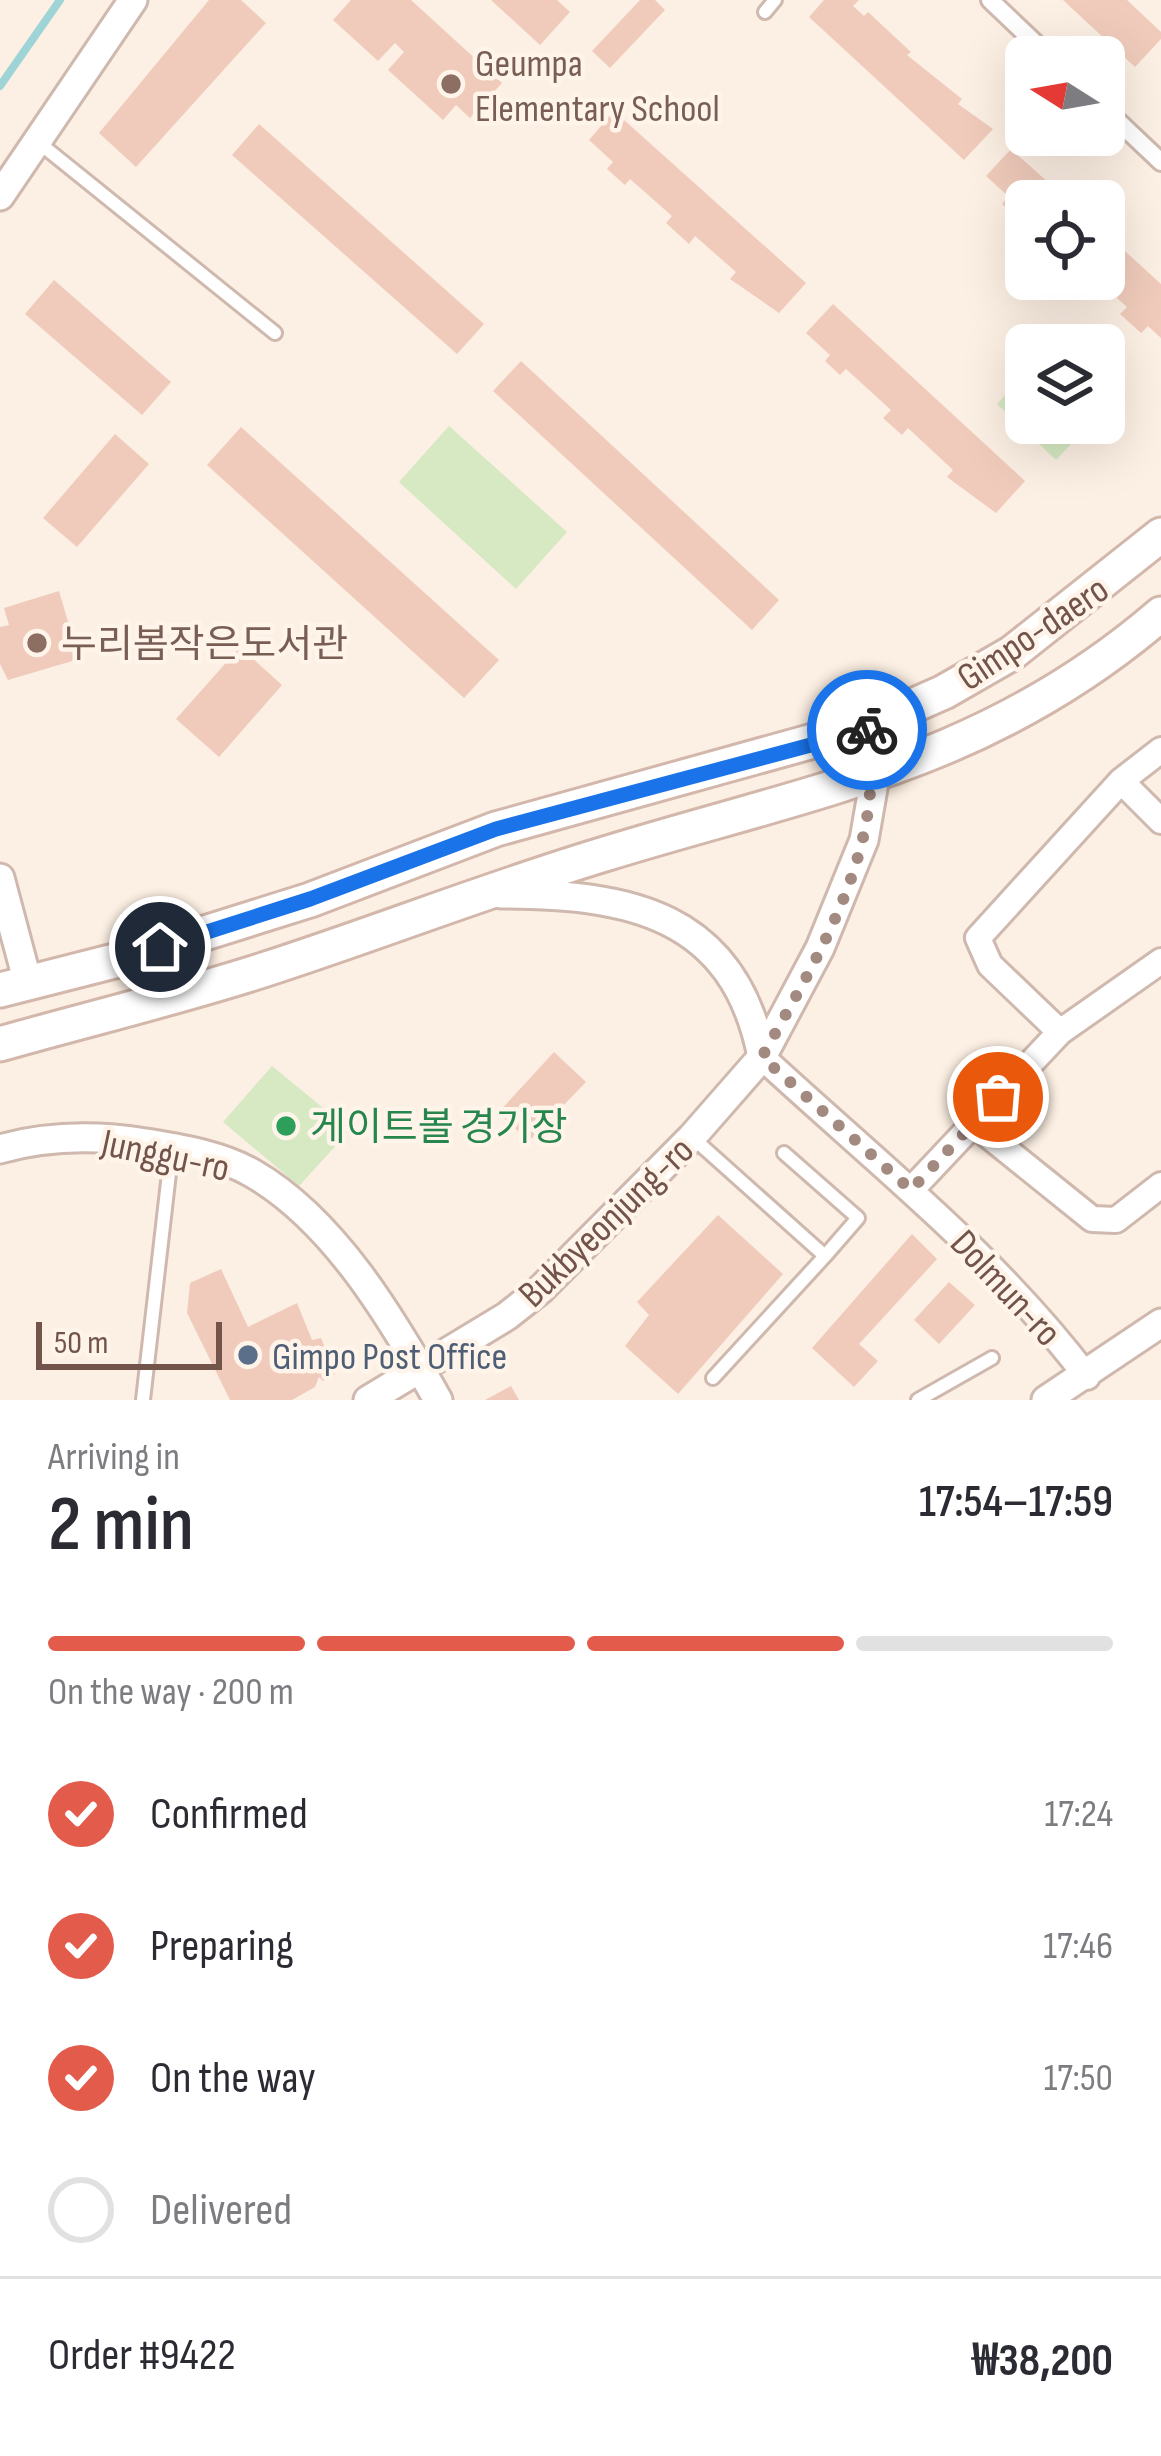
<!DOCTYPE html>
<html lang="en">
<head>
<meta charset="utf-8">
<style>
  :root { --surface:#fff; --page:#f7f7f7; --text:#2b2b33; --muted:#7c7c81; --line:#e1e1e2; --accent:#e35c4b }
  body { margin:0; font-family:"Sofia Sans Condensed","Noto Sans KR",sans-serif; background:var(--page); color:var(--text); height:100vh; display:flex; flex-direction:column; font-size:45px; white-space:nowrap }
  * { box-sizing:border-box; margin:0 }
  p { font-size:39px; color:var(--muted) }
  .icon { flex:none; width:66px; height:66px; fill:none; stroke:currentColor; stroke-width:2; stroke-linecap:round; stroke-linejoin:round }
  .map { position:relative; height:1400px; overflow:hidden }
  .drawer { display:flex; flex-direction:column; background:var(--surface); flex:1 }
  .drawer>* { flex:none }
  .needle { width:78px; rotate:281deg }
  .tools { position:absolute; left:1005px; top:36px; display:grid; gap:24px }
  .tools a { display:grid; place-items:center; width:120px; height:120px; border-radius:18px; background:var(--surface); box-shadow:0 12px 48px #0002; font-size:60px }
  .scale { position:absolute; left:36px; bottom:30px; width:186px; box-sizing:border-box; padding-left:12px; border:6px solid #73544a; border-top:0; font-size:33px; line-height:42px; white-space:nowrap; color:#73544a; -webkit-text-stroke:9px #fff4e9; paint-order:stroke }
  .pin { position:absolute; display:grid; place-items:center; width:102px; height:102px; color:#fff; margin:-51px; border:6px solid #fff; border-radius:50%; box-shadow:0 3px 12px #0007 }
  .courier { position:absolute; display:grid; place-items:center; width:120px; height:120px; margin:-60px; border:9px solid #1a73e8; border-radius:50%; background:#fff; color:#222; box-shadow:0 3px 15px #0007 }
  .overview em { font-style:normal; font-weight:600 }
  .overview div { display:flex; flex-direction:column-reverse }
  .overview { display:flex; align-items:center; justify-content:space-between; height:204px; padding:0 48px }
  h1 { font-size:78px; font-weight:600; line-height:90px }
  .bar { display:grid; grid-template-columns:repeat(4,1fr); gap:18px 12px; align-content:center; height:144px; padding:0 48px }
  .bar i { height:15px; border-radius:9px; background:var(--line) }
  .bar .selected { background:var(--accent) }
  .bar p { grid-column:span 4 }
  .line { display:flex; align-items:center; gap:30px; padding:0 48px; border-top:3px solid var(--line) }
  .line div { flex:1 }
  ol { padding:0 48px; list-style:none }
  li { display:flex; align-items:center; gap:36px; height:132px }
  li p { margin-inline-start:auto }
  li .icon { padding:12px; border-radius:50%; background:var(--accent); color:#fff; stroke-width:4 }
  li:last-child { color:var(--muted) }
  li i { width:66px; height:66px; border:6px solid var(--line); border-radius:50% }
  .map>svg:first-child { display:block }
  .green { fill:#d6e9c2 }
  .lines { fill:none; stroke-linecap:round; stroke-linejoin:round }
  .stream { stroke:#9fd4d6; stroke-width:8 }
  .building { fill:#f0cbbb }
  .service-casing { stroke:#cfb8ad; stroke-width:18 }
  .pedestrian-casing { stroke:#cfb8ad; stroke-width:22 }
  .minor-casing { stroke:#cfb8ad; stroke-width:30 }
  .tertiary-casing { stroke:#cfb8ad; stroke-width:33 }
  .secondary-casing { stroke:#d2b7aa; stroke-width:39 }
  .service { stroke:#fff; stroke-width:12 }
  .pedestrian { stroke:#fff; stroke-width:16 }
  .minor { stroke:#fff; stroke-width:24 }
  .tertiary { stroke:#fff; stroke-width:27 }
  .secondary { stroke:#fff; stroke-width:33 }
  .done { stroke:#a38a80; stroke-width:12; stroke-dasharray:0 21.6 }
  .route { stroke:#1a73e8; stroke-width:15 }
  .education-dot { fill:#8d6e63; stroke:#fff4e9; stroke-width:4.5 }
  .leisure-dot { fill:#2e9e5b; stroke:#fff4e9; stroke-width:4.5 }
  .service-dot { fill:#5c6f8a; stroke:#fff4e9; stroke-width:4.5 }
  .labels { text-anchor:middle; stroke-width:9; stroke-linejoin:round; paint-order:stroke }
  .education-label { font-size:39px; fill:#785e54; stroke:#fff4e9; text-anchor:start }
  .street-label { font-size:39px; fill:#73544a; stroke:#fff4e9 }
  .leisure-label { font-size:39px; fill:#27864d; stroke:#fff4e9; text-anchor:start }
  .service-label { font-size:39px; fill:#4e5e75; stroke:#fff4e9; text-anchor:start }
</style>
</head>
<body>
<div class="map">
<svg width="1161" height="1400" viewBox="0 0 1161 1400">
  <rect width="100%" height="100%" fill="#fcefe3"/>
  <path class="green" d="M 1026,372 L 1026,423 L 1091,423 L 1056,460 L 997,404 Z
    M 449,426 L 567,532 L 516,589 L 399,482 Z
    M 272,1066 L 350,1130 L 299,1186 L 223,1122 Z"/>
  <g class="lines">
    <path class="stream" d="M 0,86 L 60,0"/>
  </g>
  <path class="building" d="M 209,0 L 241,0 L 266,23 L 136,167 L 99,133 Z
    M 351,0 L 411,0 L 502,83 L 470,118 L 456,105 L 443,120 L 388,70 L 404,52 L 395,43 L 378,61 L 333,20 Z
    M 491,0 L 557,0 L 570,12 L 540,45 Z
    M 640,0 L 655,0 L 665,10 L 610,68 L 592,51 Z
    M 824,0 L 859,0 L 853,6 L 864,16 L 868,12 L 911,52 L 907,55 L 962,99 L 958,104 L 993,129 L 964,160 L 809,17 Z
    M 1063,0 L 1127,0 L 1161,32 L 1161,39 L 1135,67 Z
    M 614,111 L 806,283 L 779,313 L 730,279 L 736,272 L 695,236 L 689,244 L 666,223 L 672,216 L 630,179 L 625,185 L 607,169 L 613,162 L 589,140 Z
    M 259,124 L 484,324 L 457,354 L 232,155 Z
    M 1011,149 L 1069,201 L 1026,201 L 1019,220 L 1002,204 L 1008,196 L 986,176 Z
    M 1104,232 L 1161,284 L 1161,338 L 1148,326 L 1141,333 L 1120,314 L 1127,307 L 1096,279 L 1104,279 Z
    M 54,280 L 171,382 L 142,415 L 25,314 Z
    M 833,304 L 1025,481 L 996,513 L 947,477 L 953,470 L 908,428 L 902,435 L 883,418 L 891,410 L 846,369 L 840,375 L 825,361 L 830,355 L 806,333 Z
    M 521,361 L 779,600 L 752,630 L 493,391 Z
    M 241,427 L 499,660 L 464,698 L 207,465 Z
    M 115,434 L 149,464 L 77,547 L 43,518 Z
    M 59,591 L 79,659 L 8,680 L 0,664 L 0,627 L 9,625 L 4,608 Z
    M 240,647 L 282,685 L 219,757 L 176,719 Z
    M 554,1052 L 586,1082 L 529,1141 L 498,1113 Z
    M 718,1215 L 783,1274 L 678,1394 L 625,1346 L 649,1315 L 637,1302 Z
    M 912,1234 L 937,1259 L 859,1344 L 878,1361 L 854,1387 L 812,1348 Z
    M 221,1269 L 248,1327 L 297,1303 L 312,1340 L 321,1338 L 325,1348 L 321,1350 L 335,1374 L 323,1381 L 319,1377 L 315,1387 L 292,1400 L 230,1400 L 187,1313 L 190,1283 Z
    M 949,1282 L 975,1305 L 939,1344 L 914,1320 Z
    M 511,1386 L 519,1400 L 485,1400 Z"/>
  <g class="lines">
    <defs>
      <path id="service" d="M 765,12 L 775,0
        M 38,142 L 275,333
        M 693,1138 L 825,1256 L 713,1378
        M 784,1153 L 858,1218 L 825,1256
        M 143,1400 L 172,1147
        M 918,1400 L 992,1358"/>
      <path id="pedestrian" d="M 990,0 L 1050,57
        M 1104,108 L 1161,162"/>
      <path id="minor" d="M 1121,781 L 1161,821
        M 1060,1032 L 990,965 L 978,938 L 1121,781 L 1161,750
        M 762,1057 C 874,1161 994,1254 1087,1377
        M 974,1124 L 1092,1219 L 1116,1220 L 1161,1185
        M 911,1190 L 1060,1032 L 1161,961"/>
      <path id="tertiary" d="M 0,196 L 133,0
        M 0,878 L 28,983
        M 501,894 C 629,894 734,914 762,1057
        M 0,1149 C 49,1135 96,1135 146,1143 C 182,1149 221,1155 252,1173 C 334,1220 393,1320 438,1400
        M 368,1400 L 507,1316 L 540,1290 L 692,1137 L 762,1057 L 820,948 L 864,840 L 875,777 L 867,726
        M 1046,1400 L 1161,1323"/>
      <path id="secondary" d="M 0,990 L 122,959 L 310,900 L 496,829 L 867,726 L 944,692 L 1012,653 L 1161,535
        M 0,1044 C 88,1019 176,998 263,970 C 378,933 491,888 608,853 C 817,789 988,763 1161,614"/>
    </defs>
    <use href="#service" class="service-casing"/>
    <use href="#pedestrian" class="pedestrian-casing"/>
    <use href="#minor" class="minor-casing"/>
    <use href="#tertiary" class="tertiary-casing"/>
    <use href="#secondary" class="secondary-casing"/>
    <use href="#service" class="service"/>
    <use href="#pedestrian" class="pedestrian"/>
    <use href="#minor" class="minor"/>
    <use href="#tertiary" class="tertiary"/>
    <use href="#secondary" class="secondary"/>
  </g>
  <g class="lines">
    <path class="done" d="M 867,730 C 888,846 817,958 762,1057 L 911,1190 L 998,1097"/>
    <path class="route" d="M 160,947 L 310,899 L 496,829 L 867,730"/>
  </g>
  <g class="education-dot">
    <circle cx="451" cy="84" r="12"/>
    <circle cx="37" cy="643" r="12"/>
  </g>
  <circle class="leisure-dot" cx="286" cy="1126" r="12"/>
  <circle class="service-dot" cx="248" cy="1355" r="12"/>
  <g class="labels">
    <g class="education-label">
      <text x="475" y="76">Geumpa<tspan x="475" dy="45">Elementary School</tspan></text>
      <text x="61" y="657">누리봄작은도서관</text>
    </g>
    <g class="street-label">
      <text transform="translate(1032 632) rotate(-34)" y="14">Gimpo-daero</text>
      <text transform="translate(166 1154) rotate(12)" y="14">Junggu-ro</text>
      <text transform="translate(605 1221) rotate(-44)" y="14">Bukbyeonjung-ro</text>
      <text transform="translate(1007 1287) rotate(47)" y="14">Dolmun-ro</text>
    </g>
    <g class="leisure-label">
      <text x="310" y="1140">게이트볼 경기장</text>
    </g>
    <g class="service-label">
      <text x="272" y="1369">Gimpo Post Office</text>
    </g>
  </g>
</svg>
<div class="tools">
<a><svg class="needle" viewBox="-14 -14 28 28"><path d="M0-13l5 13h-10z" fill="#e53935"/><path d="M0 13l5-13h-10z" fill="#7c7c81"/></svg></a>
<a><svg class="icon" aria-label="locate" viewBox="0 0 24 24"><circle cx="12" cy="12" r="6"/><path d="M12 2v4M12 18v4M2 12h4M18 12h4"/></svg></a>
<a><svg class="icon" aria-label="layers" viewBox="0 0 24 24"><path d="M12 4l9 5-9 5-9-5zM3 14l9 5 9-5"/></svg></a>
</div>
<div class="scale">50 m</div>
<div class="pin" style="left:998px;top:1097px;background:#ea580c"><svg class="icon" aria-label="bag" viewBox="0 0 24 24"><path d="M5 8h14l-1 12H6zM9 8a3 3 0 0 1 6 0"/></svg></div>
<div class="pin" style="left:160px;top:947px;background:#1f2937"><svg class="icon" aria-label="home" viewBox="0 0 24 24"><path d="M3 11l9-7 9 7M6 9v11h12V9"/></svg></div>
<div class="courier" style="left:867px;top:730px"><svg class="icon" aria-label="bike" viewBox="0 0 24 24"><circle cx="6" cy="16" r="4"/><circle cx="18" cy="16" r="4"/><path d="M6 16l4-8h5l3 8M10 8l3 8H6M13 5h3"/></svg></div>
</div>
<section class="drawer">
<div class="overview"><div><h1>2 min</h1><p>Arriving in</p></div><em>17:54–17:59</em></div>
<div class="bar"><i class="selected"></i><i class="selected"></i><i class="selected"></i><i></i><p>On the way · 200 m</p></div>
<ol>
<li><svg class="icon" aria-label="check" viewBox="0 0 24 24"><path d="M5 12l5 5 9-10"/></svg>Confirmed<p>17:24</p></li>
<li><svg class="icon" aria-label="check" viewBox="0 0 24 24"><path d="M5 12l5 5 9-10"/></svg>Preparing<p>17:46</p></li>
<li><svg class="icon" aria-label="check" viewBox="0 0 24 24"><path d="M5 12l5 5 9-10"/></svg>On the way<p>17:50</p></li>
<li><i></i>Delivered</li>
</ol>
<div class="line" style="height:156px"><div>Order #9422</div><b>₩38,200</b></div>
</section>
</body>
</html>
